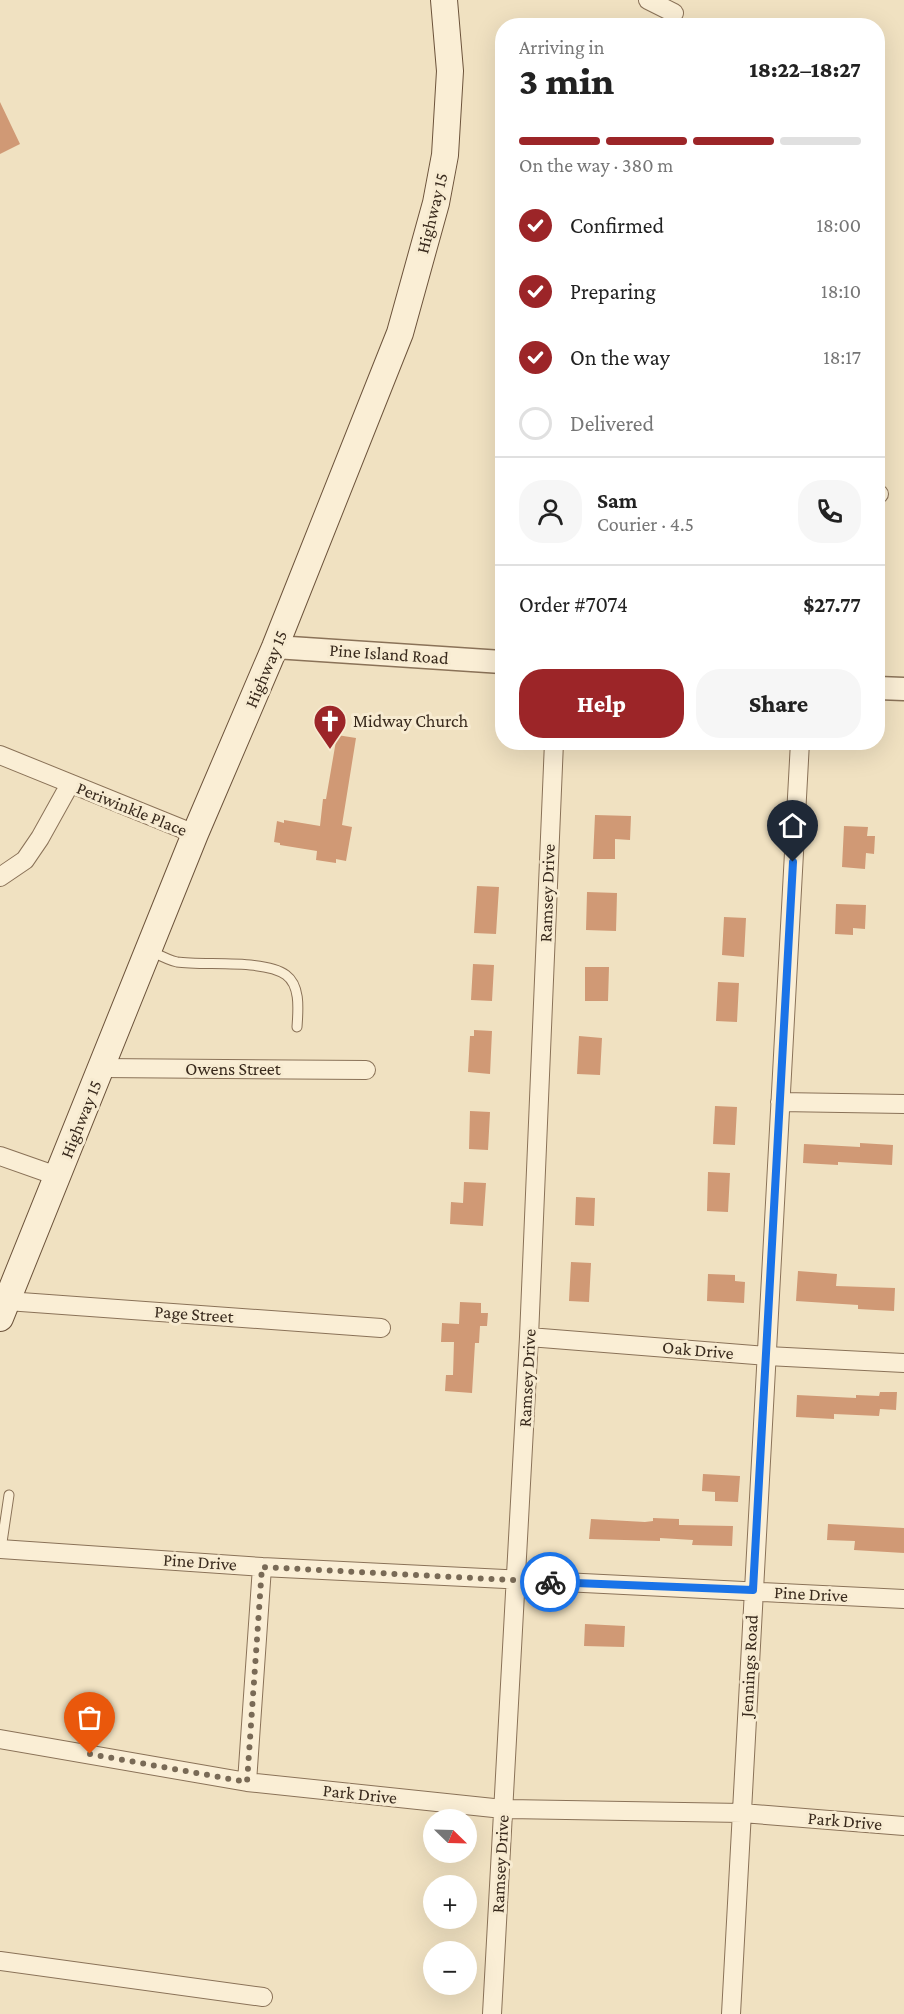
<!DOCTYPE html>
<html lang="en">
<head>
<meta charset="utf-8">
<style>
  :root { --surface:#fff; --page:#f6f6f6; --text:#222; --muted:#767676; --line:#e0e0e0; --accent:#9c2528 }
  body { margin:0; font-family:"Crimson Pro",serif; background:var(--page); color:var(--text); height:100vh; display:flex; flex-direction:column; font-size:22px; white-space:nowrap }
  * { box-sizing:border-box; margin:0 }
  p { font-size:20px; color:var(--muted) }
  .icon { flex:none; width:33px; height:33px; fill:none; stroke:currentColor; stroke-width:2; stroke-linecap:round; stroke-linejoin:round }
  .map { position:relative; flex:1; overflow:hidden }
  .sheet { position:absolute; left:495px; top:18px; width:390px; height:732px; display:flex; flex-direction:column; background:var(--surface); border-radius:24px; box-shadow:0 6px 24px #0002 }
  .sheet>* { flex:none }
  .needle { width:39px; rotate:113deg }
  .fabs { position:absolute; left:423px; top:1809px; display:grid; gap:12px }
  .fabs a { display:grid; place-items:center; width:54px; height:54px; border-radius:50%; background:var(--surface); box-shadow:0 6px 24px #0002; font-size:30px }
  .pin { position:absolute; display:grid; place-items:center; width:51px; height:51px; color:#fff; margin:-62px -26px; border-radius:50% 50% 50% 0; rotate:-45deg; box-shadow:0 0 6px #0007 }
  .pin .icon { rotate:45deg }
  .courier { position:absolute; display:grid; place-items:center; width:60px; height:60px; margin:-30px; border:4px solid #1a73e8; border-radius:50%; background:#fff; color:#222; box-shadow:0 2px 8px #0007 }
  .head em { font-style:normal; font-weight:800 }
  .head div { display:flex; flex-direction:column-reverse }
  .head { display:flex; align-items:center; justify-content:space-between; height:102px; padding:0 24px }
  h1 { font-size:39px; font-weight:800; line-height:45px }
  .bar { display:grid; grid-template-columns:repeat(4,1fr); gap:9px 6px; align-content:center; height:72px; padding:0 24px }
  .bar i { height:8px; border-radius:4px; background:var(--line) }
  .bar .current { background:var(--accent) }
  .bar p { grid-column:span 4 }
  .line { display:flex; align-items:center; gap:15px; padding:0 24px; border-top:2px solid var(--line) }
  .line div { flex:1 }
  .round { display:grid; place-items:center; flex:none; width:63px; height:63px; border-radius:24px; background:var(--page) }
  ol { padding:0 24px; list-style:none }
  li { display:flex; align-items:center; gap:18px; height:66px }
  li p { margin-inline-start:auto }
  li .icon { padding:6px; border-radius:50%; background:var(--accent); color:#fff; stroke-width:4 }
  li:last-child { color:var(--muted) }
  li i { width:33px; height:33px; border:3px solid var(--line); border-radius:50% }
  .button { display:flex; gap:12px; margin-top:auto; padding:12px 24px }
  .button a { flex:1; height:69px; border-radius:24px; background:var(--accent); color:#fff; font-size:24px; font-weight:800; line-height:69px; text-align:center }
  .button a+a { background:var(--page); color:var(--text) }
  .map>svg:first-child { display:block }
  .building { fill:#d09975 }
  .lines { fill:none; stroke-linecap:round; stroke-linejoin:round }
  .service-casing { stroke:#8a7258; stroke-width:11 }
  .minor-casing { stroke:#8a7258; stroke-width:20 }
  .tertiary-casing { stroke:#8a7258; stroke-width:25 }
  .secondary-casing { stroke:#6c533b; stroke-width:28 }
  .service { stroke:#faeed5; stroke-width:9 }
  .minor { stroke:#faeed5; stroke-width:18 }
  .tertiary { stroke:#faeed5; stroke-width:22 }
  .secondary { stroke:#faeed5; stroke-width:26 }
  .done { stroke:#796a56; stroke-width:6; stroke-dasharray:0 10.8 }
  .route { stroke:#1a73e8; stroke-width:8 }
  .labels { text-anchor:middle; stroke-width:6; stroke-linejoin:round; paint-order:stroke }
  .street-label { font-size:18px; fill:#392a1d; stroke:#f7ebd1 }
  .poi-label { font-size:18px; fill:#392a1d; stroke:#f7ebd1; text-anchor:start }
</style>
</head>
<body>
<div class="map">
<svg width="904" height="2014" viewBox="0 0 904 2014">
  <rect width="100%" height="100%" fill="#f0e1c1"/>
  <path class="building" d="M 0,102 L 20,144 L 0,154 Z
    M 337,735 L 356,738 L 342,825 L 352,827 L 346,861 L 336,859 L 336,863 L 316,860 L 317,851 L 280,845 L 280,843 L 274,842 L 277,821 L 284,823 L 284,820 L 320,826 L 323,799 L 326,799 Z
    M 595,815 L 631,816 L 630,840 L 615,839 L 615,859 L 593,859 Z
    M 844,826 L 868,827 L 867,836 L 875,836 L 874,854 L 866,853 L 865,869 L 842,867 Z
    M 477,886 L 499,887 L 496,934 L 474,933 Z
    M 587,892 L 617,893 L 616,931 L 586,930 Z
    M 836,904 L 866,905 L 865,929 L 853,928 L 853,935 L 835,934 Z
    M 724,917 L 746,918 L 744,957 L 722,955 Z
    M 473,964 L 494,965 L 492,1001 L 471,1000 Z
    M 585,967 L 609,967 L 608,1001 L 585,1001 Z
    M 718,982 L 739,983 L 737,1022 L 716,1021 Z
    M 474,1030 L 492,1031 L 490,1074 L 468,1072 L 470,1036 L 474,1036 Z
    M 579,1036 L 602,1038 L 600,1075 L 577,1074 Z
    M 715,1106 L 737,1107 L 735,1145 L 713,1144 Z
    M 470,1111 L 490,1112 L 488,1150 L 469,1149 Z
    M 860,1143 L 893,1145 L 892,1165 L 838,1162 L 838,1165 L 803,1163 L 804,1144 L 860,1147 Z
    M 708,1172 L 730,1173 L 728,1212 L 707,1211 Z
    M 464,1182 L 486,1183 L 483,1226 L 450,1224 L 451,1202 L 463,1203 Z
    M 576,1197 L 595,1198 L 594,1226 L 575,1225 Z
    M 571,1262 L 591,1263 L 589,1302 L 569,1301 Z
    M 798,1271 L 837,1274 L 836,1286 L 895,1288 L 894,1311 L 858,1309 L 858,1305 L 796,1301 Z
    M 708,1274 L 735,1275 L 735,1281 L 745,1282 L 744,1303 L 707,1301 Z
    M 460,1302 L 481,1303 L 481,1313 L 488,1313 L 487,1326 L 480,1326 L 479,1343 L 475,1343 L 472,1393 L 445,1391 L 446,1375 L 453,1375 L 454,1342 L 441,1342 L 442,1323 L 459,1324 Z
    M 880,1392 L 897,1392 L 896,1410 L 880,1409 L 879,1416 L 834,1414 L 834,1419 L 796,1417 L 797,1395 L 856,1398 L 856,1395 L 879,1396 Z
    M 703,1474 L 740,1476 L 738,1502 L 715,1501 L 715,1492 L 702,1491 Z
    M 653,1518 L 679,1519 L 679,1525 L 733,1526 L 732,1546 L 692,1545 L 693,1540 L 660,1538 L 660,1541 L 589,1539 L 591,1519 L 645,1522 L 653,1521 Z
    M 828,1524 L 904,1528 L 904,1553 L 854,1550 L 855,1541 L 827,1540 Z
    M 585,1624 L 625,1626 L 624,1647 L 584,1646 Z"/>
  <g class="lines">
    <defs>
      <path id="service" d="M 151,951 C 159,955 168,960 177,962 C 204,966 265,959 286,975 C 301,986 298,1011 297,1027
        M 1,1549 L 9,1495"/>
      <path id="minor" d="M 648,0 L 674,13
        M 878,494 L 879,494
        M 0,755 L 195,834
        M 0,877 L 25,860 L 40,838 L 70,784
        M 101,1068 L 366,1070
        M 780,1102 L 904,1104
        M 0,1156 L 57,1176
        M 7,1301 L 381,1328
        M 529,1337 L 767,1356 L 904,1363
        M 0,1549 L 262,1567 L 904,1599
        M 0,1739 L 247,1782 L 503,1809 L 742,1813 L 904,1826
        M 247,1782 L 262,1567
        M 0,1961 L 263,1997
        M 492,2014 L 529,1337 L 554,742
        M 731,2014 L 800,742"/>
      <path id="tertiary" d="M 275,647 L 502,662
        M 878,688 L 904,689"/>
      <path id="secondary" d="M 0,1318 L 195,834 L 275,647 L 400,333 L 436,203 L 445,155 L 450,71 L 444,0"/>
    </defs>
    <use href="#service" class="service-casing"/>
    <use href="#minor" class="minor-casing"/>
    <use href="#tertiary" class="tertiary-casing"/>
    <use href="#secondary" class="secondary-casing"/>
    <use href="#service" class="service"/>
    <use href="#minor" class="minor"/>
    <use href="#tertiary" class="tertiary"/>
    <use href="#secondary" class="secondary"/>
  </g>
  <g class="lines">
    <path class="done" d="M 90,1754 L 247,1782 L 262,1567 L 550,1582"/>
    <path class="route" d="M 550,1582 L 753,1590 L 793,862"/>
  </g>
  <defs>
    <symbol id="church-pin" viewBox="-11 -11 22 30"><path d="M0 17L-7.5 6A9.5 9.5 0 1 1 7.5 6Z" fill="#9c2528" stroke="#f7ebd1"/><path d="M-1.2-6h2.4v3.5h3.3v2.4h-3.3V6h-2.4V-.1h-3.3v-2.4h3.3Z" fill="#fff"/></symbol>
  </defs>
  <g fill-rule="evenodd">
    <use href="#church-pin" x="311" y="702" width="38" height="52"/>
  </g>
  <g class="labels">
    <g class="street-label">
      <text transform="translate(432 213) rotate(-76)" y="6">Highway 15</text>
      <text transform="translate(389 654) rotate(4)" y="6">Pine Island Road</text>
      <text transform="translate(266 669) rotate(-67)" y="6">Highway 15</text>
      <text transform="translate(132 809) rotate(22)" y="6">Periwinkle Place</text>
      <text transform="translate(547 893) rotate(-88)" y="6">Ramsey Drive</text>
      <text x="233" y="1075">Owens Street</text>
      <text transform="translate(81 1119) rotate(-68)" y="6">Highway 15</text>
      <text transform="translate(194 1314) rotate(4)" y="6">Page Street</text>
      <text transform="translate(698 1350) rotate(5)" y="6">Oak Drive</text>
      <text transform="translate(527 1378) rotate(-87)" y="6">Ramsey Drive</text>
      <text transform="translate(200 1562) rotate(4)" y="6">Pine Drive</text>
      <text transform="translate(811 1594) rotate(3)" y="6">Pine Drive</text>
      <text transform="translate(749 1666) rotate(-87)" y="6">Jennings Road</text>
      <text transform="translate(360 1794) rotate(6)" y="6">Park Drive</text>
      <text transform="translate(845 1821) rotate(5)" y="6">Park Drive</text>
      <text transform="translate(500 1864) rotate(-87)" y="6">Ramsey Drive</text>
    </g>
    <g class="poi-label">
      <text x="353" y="727">Midway Church</text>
    </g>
  </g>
</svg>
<div class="fabs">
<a><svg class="needle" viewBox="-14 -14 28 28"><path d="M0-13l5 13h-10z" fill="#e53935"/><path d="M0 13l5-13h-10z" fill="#767676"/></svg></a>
<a>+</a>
<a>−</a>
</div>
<div class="pin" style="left:90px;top:1754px;background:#ea580c"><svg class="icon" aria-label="bag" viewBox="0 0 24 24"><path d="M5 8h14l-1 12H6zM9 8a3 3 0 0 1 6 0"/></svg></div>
<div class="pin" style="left:793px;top:862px;background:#1f2937"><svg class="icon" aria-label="home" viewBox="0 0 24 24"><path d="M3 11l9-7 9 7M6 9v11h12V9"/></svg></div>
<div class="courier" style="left:550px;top:1582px"><svg class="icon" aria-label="bike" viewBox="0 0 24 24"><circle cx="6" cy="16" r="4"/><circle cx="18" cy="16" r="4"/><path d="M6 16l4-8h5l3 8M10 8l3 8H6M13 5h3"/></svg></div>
<section class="sheet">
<div class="head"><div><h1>3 min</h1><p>Arriving in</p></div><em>18:22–18:27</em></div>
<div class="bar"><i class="current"></i><i class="current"></i><i class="current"></i><i></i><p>On the way · 380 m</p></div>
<ol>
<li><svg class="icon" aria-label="check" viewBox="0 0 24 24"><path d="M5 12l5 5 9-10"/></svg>Confirmed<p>18:00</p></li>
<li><svg class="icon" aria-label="check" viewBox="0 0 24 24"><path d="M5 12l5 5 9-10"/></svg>Preparing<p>18:10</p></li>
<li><svg class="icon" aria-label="check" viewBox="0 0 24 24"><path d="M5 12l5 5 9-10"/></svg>On the way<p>18:17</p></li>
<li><i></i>Delivered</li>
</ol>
<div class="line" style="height:108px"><a class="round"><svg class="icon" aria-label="person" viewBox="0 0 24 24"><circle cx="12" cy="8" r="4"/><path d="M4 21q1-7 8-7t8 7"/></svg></a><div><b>Sam</b><p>Courier · 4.5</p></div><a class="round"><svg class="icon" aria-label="phone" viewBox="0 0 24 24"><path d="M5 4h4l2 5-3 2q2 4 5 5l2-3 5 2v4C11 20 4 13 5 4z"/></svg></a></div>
<div class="line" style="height:78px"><div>Order #7074</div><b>$27.77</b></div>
<div class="button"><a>Help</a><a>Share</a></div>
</section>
</div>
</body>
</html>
